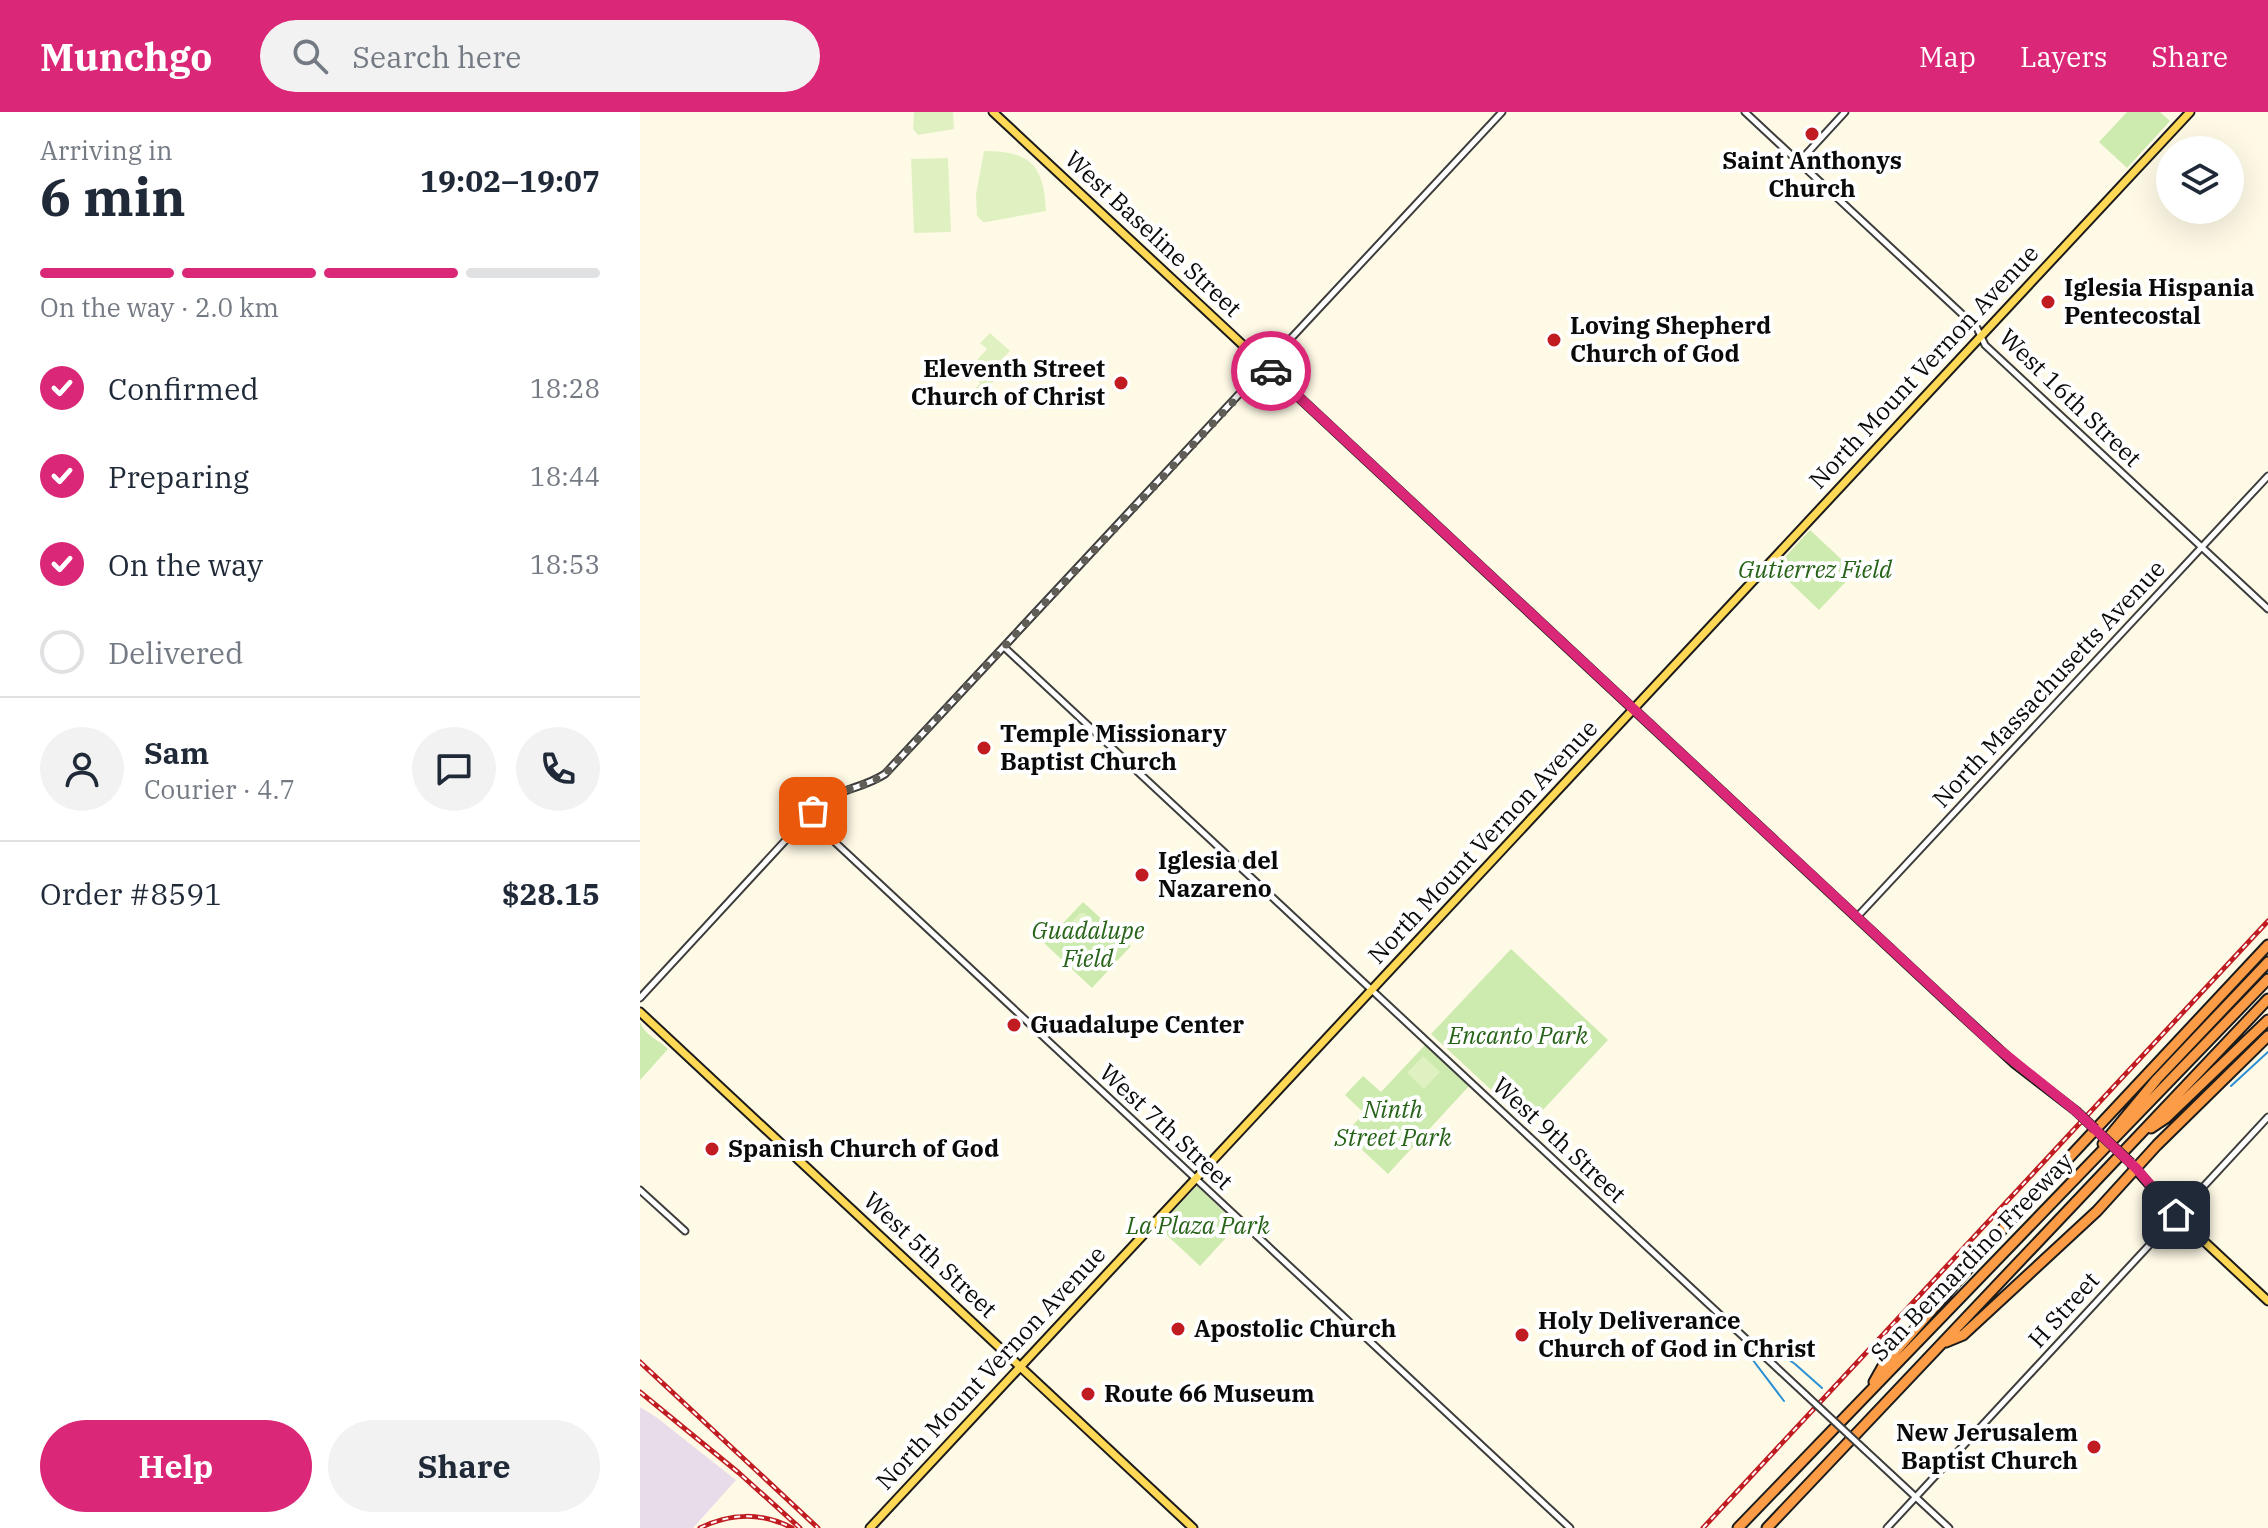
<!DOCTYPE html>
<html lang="en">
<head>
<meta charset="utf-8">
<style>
  :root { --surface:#fff; --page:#f2f2f3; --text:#1f2937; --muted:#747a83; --line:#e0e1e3; --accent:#db2777 }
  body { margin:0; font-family:"IBM Plex Serif",serif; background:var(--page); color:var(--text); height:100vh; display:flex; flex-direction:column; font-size:30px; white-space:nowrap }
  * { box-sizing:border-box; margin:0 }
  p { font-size:26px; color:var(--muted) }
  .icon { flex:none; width:44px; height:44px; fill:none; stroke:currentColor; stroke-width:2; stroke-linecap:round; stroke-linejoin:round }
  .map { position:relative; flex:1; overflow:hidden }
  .drawer { display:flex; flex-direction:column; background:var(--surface); width:640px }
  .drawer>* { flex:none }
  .controls { position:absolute; left:1516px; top:24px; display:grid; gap:16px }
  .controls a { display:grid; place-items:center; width:88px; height:88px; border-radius:50%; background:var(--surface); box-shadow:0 8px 32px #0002; font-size:40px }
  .pin { position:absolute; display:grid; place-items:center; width:68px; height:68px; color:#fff; margin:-34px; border-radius:16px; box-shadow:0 4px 12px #0006 }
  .courier { position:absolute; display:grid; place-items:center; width:80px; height:80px; margin:-40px; border:6px solid #db2777; border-radius:50%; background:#fff; color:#222; box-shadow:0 2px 10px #0007 }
  .overview em { font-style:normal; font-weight:800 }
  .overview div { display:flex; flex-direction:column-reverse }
  .overview { display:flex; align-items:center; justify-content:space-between; height:136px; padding:0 40px }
  h1 { font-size:52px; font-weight:800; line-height:60px }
  .bar { display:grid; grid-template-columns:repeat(4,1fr); gap:12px 8px; align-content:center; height:96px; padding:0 40px }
  .bar i { height:10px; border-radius:6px; background:var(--line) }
  .bar .selected { background:var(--accent) }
  .bar p { grid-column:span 4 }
  .line { display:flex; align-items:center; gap:20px; padding:0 40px; border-top:2px solid var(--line) }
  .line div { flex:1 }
  .round { display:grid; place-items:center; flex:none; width:84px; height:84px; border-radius:42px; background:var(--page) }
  ol { padding:0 40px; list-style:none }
  li { display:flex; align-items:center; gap:24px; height:88px }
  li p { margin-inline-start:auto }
  li .icon { padding:8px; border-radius:50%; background:var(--accent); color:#fff; stroke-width:4 }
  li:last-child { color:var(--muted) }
  li i { width:44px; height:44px; border:4px solid var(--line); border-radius:50% }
  .primary-button { display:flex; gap:16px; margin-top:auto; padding:16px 40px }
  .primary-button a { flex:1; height:92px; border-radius:48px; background:var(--accent); color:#fff; font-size:32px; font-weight:800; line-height:92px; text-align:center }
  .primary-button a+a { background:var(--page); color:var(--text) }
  header { display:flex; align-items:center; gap:48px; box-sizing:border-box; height:112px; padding:0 40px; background:var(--accent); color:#fff }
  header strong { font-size:38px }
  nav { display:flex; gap:44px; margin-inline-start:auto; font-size:28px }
  .search { width:560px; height:72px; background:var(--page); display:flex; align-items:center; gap:20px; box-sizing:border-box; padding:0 28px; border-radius:44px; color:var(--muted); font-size:30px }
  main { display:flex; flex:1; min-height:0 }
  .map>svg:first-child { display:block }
  .industrial { fill:#e9dcea }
  .green { fill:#cdeaaf }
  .pitch { fill:#e0f1c1 }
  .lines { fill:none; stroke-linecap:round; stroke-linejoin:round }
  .stream { stroke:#2b8fd4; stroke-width:2 }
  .minor-casing { stroke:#3d3d3d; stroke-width:9 }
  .major-casing { stroke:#1b1b1b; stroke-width:11 }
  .highway-casing { stroke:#1b1b1b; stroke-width:13 }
  .minor { stroke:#fff; stroke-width:5 }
  .major { stroke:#ffd856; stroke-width:7 }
  .highway { stroke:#fd9c46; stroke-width:9 }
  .rail-casing { stroke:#c01c21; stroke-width:5 }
  .rail { stroke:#fff; stroke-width:2; stroke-dasharray:6; stroke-linecap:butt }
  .minor-bridge-casing { stroke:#3d3d3d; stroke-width:9; stroke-linecap:butt }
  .major-bridge-casing { stroke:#1b1b1b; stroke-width:11; stroke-linecap:butt }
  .minor-bridge { stroke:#fff; stroke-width:5 }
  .major-bridge { stroke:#ffd856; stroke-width:7 }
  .done { stroke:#605e57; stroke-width:8; stroke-dasharray:0 14.4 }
  .route { stroke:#db2777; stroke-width:10 }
  .poi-dot { fill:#c01c21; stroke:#fff; stroke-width:3 }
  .labels { text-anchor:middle; stroke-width:8; stroke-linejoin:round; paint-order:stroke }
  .poi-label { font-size:24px; font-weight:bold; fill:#0a0a0a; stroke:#fff; text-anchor:start }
  .street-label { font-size:24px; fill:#0a0a0a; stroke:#fff }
  .park-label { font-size:24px; font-style:italic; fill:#276318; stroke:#fff }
</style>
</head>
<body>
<header>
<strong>Munchgo</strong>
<div class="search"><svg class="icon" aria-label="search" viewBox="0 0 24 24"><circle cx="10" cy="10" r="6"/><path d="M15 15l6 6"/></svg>Search here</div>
<nav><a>Map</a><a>Layers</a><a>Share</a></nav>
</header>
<main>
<section class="drawer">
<div class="overview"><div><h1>6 min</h1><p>Arriving in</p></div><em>19:02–19:07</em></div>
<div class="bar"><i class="selected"></i><i class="selected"></i><i class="selected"></i><i></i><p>On the way · 2.0 km</p></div>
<ol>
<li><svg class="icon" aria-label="check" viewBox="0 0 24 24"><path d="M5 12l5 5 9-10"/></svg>Confirmed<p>18:28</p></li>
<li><svg class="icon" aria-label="check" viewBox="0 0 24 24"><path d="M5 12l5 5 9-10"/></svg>Preparing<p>18:44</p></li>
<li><svg class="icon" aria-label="check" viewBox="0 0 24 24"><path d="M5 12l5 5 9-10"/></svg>On the way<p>18:53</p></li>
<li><i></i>Delivered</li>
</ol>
<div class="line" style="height:144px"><a class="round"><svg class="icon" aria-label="person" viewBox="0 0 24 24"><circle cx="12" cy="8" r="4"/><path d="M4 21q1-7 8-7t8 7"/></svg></a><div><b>Sam</b><p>Courier · 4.7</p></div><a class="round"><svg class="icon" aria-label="chat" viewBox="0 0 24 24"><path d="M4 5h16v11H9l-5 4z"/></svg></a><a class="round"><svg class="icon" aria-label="phone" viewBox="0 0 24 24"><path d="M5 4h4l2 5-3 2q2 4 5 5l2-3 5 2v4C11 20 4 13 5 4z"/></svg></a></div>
<div class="line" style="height:104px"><div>Order #8591</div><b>$28.15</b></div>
<div class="primary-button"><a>Help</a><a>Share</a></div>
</section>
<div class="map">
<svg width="1628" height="1416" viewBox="0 0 1628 1416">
  <rect width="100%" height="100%" fill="#fffae6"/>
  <path class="industrial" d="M 0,1295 L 16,1305 L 96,1368 L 53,1416 L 0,1416 Z"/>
  <path class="green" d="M 1487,0 L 1520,0 L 1530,9 L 1487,56 L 1459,30 Z
    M 1170,418 L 1215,460 L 1179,498 L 1135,456 Z
    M 443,790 L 491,834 L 452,876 L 404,831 Z
    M 871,837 L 968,928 L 889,1013 L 791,922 Z
    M 0,910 C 5,924 18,927 28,937 L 0,968 Z
    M 785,933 L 829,974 L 748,1062 L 705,1022 L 724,1001 L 705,983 L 723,964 L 741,980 Z
    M 557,1074 L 598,1113 L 560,1154 L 518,1115 Z"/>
  <path class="pitch" d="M 274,0 L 313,0 L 314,17 L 278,23 L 273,17 Z
    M 344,39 C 390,39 404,53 406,99 L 347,110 L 343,110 L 337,104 L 336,82 Z
    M 308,46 L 311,120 L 274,121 L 271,47 Z
    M 350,221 L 370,239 L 360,249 L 367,255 L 337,287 L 331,281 L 340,271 L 334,265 L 343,254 L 337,248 L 347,237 L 340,231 Z
    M 440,801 L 444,801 L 461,817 L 451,828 L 442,830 L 425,818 Z
    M 783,944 L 800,960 L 784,977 L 767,961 Z"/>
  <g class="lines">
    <path class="stream" d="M 1591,974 L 1628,940
      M 1122,1229 L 1155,1252 L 1182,1276
      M 1106,1239 L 1144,1289"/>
    <defs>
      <path id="minor" d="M 1105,0 L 1337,216 L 1345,233 L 1628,497
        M 1159,50 L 1205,0
        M 364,535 L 1166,1283
        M 168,705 L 930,1416
        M 1217,805 L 1628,364
        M 0,886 L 179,692 C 199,677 224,676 245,662 L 862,0
        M 0,1078 L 45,1119
        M 1225,1338 L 1309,1416
        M 1247,1416 L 1628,1005"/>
      <path id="major" d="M 353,0 L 1315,897 L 1375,952 L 1436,999
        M 0,900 L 553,1416
        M 1492,1053 L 1536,1103 L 1628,1189
        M 230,1416 L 1550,0"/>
      <path id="highway" d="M 1511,1016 L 1526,1006 L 1628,908
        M 1463,1032 L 1517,967 L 1628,850
        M 1306,1230 L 1323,1223 L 1457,1099 L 1517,1033 L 1628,924
        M 1234,1270 L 1243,1254 L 1367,1112 L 1628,833
        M 1098,1416 L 1628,867
        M 1127,1416 L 1628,887"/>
    </defs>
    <use href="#minor" class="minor-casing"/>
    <use href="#major" class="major-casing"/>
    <use href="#highway" class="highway-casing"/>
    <use href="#minor" class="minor"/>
    <use href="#major" class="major"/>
    <use href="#highway" class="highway"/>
    <defs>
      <path id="rail" d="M 0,1250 L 178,1416
        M 0,1280 L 99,1361 L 160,1416
        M 60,1416 C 90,1401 122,1400 152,1416
        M 1063,1416 L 1628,809"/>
    </defs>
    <use href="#rail" class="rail-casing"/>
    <use href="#rail" class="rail"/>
    <defs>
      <path id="minor-bridge" d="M 1166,1283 L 1225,1338"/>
      <path id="major-bridge" d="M 1436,999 L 1455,1017
        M 1459,1021 L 1491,1051"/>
    </defs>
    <use href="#minor-bridge" class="minor-bridge-casing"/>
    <use href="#major-bridge" class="major-bridge-casing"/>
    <use href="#minor-bridge" class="minor-bridge"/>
    <use href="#major-bridge" class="major-bridge"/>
  </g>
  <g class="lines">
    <path class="done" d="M 173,699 C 192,677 221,678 245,662 L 607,275 L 627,255 L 631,259"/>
    <path class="route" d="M 631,259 L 1355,934 L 1436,999 L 1496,1056 L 1536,1103"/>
  </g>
  <g class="poi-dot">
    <circle cx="1172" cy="22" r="8"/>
    <circle cx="1408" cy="190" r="8"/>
    <circle cx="914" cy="228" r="8"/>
    <circle cx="481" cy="271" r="8"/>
    <circle cx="344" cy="636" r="8"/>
    <circle cx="502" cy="763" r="8"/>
    <circle cx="374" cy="913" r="8"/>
    <circle cx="72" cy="1037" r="8"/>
    <circle cx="538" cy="1217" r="8"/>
    <circle cx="882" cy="1223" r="8"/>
    <circle cx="448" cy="1282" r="8"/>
    <circle cx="1454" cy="1335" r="8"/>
  </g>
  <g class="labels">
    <g class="poi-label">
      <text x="1172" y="57" text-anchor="middle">Saint Anthonys<tspan x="1172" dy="28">Church</tspan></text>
      <text x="1424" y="184">Iglesia Hispania<tspan x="1424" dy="28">Pentecostal</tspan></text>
      <text x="930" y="222">Loving Shepherd<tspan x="930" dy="28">Church of God</tspan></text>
      <text x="465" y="265" text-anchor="end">Eleventh Street<tspan x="465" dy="28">Church of Christ</tspan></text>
      <text x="360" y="630">Temple Missionary<tspan x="360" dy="28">Baptist Church</tspan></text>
      <text x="518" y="757">Iglesia del<tspan x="518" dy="28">Nazareno</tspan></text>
      <text x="390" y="921">Guadalupe Center</text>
      <text x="88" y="1045">Spanish Church of God</text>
      <text x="898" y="1217">Holy Deliverance<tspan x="898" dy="28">Church of God in Christ</tspan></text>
      <text x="554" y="1225">Apostolic Church</text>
      <text x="464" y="1290">Route 66 Museum</text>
      <text x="1438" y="1329" text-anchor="end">New Jerusalem<tspan x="1438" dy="28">Baptist Church</tspan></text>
    </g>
    <g class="street-label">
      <text transform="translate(513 122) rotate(43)" y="8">West Baseline Street</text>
      <text transform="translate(1284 255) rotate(-47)" y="8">North Mount Vernon Avenue</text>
      <text transform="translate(1430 286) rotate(44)" y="8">West 16th Street</text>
      <text transform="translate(1409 572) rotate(-47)" y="8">North Massachusetts Avenue</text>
      <text transform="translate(843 730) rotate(-47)" y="8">North Mount Vernon Avenue</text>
      <text transform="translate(526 1015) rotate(43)" y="8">West 7th Street</text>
      <text transform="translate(919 1028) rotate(43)" y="8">West 9th Street</text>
      <text transform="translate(290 1143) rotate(43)" y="8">West 5th Street</text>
      <text transform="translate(1332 1145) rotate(-46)" y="8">San Bernardino Freeway</text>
      <text transform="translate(1424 1198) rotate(-48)" y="8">H Street</text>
      <text transform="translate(351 1256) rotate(-47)" y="8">North Mount Vernon Avenue</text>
    </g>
    <g class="park-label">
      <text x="1175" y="466">Gutierrez Field</text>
      <text x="448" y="827">Guadalupe<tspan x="448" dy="28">Field</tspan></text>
      <text x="878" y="932">Encanto Park</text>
      <text x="753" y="1006">Ninth<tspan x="753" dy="28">Street Park</tspan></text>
      <text x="558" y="1122">La Plaza Park</text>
    </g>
  </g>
</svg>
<div class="controls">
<a><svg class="icon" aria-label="layers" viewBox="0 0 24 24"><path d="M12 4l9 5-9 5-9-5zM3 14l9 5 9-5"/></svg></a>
</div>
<div class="pin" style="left:173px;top:699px;background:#ea580c"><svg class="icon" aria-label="bag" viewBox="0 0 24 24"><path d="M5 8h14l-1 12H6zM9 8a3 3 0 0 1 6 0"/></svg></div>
<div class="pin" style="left:1536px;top:1103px;background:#1f2937"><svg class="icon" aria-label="home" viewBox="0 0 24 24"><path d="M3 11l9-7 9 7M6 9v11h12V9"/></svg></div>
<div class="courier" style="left:631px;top:259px"><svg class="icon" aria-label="car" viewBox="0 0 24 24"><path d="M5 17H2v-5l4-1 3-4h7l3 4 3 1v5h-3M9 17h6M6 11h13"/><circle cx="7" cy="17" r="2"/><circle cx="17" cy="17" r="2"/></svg></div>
</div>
</main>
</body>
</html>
